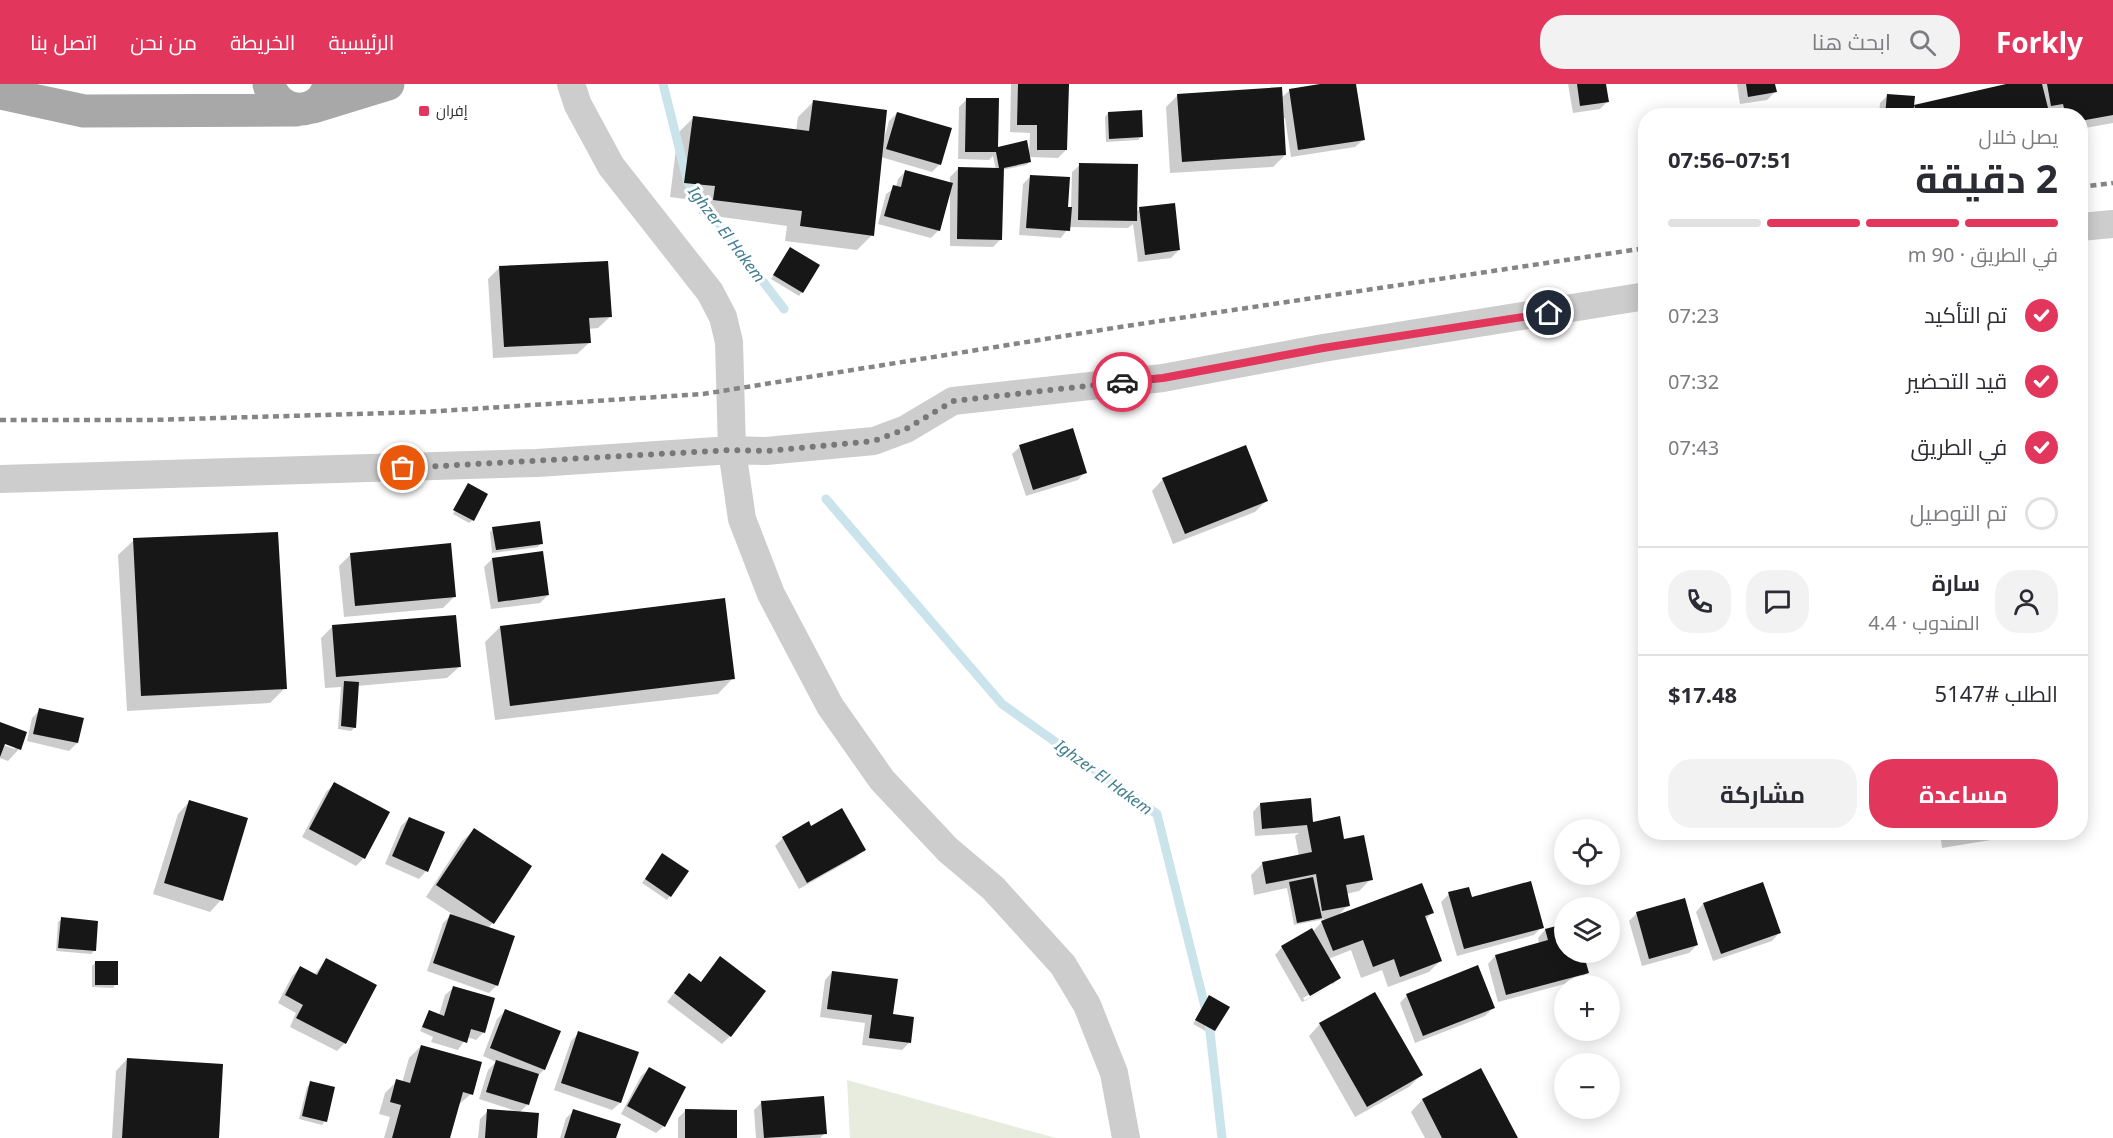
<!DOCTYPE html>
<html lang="ar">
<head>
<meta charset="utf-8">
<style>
  :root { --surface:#fff; --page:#f2f2f3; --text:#2b2b33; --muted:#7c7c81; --line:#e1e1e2; --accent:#e2365c }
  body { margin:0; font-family:"Noto Sans",Cairo,sans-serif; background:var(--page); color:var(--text); direction:rtl; height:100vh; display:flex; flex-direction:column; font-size:22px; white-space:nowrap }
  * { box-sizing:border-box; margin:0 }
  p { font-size:20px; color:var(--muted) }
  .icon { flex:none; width:33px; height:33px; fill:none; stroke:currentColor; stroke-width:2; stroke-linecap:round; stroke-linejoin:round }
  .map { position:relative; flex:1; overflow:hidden; direction:ltr }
  .side { position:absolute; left:1638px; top:24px; width:450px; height:732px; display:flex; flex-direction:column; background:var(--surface); border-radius:24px; box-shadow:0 3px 15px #0003; direction:rtl }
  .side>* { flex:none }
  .controls { position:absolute; left:1554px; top:735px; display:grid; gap:12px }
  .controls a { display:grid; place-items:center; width:66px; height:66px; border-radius:50%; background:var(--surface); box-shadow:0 3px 15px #0003; font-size:30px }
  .pin { position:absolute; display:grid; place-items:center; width:51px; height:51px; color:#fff; margin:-26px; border:3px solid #fff; border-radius:50%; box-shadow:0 2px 6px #0007 }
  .courier { position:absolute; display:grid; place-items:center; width:60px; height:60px; margin:-30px; border:4px solid #e2365c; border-radius:50%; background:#fff; color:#222; box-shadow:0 2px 8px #0007 }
  .head em { font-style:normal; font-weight:700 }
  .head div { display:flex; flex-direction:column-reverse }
  .head { display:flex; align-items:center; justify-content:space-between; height:102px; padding:0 30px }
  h1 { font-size:39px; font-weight:700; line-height:45px }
  .bar { display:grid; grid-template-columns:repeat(4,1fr); gap:9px 6px; align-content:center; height:72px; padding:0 30px }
  .bar i { height:8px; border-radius:4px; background:var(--line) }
  .bar .active { background:var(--accent) }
  .bar p { grid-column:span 4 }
  .line { display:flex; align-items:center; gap:15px; padding:0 30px; border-top:2px solid var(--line) }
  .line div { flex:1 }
  .round { display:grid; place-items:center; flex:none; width:63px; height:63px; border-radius:24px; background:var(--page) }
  ol { padding:0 30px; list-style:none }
  li { display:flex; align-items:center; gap:18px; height:66px }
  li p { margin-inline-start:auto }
  li .icon { padding:6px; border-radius:50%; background:var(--accent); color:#fff; stroke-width:4 }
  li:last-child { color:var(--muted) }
  li i { width:33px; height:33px; border:3px solid var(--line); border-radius:50% }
  .cta { display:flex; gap:12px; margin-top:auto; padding:12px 30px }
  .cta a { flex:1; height:69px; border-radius:24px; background:var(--accent); color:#fff; font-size:24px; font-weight:700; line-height:69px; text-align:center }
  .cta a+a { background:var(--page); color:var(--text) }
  header { display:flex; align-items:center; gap:36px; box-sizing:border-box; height:84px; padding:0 30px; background:var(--accent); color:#fff }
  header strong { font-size:28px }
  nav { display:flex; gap:33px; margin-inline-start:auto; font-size:21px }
  .search { width:420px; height:54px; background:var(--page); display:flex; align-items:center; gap:15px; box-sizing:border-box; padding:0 21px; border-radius:24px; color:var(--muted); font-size:22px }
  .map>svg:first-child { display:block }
  .green { fill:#e8ecde }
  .shadow { fill:#0003 }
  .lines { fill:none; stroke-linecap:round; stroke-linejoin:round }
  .stream { stroke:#cbe4ec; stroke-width:9 }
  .building { fill:#171717 }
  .minor { stroke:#cdcdcd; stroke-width:28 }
  .primary { stroke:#a8a8a8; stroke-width:33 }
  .rail { stroke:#858585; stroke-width:4.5; stroke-dasharray:6 4.5; stroke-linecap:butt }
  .done { stroke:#787878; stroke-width:6; stroke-dasharray:0 10.8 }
  .route { stroke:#e2365c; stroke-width:8 }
  .poi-dot { fill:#e2365c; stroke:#fff; stroke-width:2 }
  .labels { text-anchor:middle; stroke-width:6; stroke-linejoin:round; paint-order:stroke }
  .poi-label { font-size:15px; fill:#303030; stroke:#fff; text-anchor:start }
  .water-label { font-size:16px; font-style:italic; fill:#3f7d90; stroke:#fff }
</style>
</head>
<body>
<header>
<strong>Forkly</strong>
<div class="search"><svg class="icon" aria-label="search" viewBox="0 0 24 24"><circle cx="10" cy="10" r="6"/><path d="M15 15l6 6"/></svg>ابحث هنا</div>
<nav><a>الرئيسية</a><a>الخريطة</a><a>من نحن</a><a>اتصل بنا</a></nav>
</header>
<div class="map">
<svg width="2113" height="1054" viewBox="0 0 2113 1054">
  <rect width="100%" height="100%" fill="#fff"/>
  <path class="green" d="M 847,996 L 1056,1054 L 850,1054 Z"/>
  <path class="shadow" d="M 1011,0 L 1067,0 L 1066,66 L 1058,74 L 1029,73 L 1030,78 L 1026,81 L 1002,86 L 1001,155 L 993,163 L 950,162 L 950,106 L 939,146 L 931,154 L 878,140 L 886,110 L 896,103 L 898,95 L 906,87 L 950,100 L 950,93 L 958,85 L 996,86 L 993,72 L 989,76 L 958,75 L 959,23 L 967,15 L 997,65 L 1029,70 L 1030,49 L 1010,48 Z
    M 1330,0 L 1355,0 L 1363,56 L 1355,63 L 1291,73 L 1285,34 L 1282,34 L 1285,71 L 1273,83 L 1170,89 L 1166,23 L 1178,11 L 1281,14 L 1290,6 Z
    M 1568,0 L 1605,0 L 1608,17 L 1600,25 L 1573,29 Z
    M 1737,0 L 1774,0 L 1775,8 L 1767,16 L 1740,20 Z
    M 2013,0 L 2113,0 L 2113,39 L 2080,45 L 2080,32 L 1879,32 L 1880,19 L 1888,11 L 1912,25 Z
    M 813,18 L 884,55 L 889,37 L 897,29 L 940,80 L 932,88 L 881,73 L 872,151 L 857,166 L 785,157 L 787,142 L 699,130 L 701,117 L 670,113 L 678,49 L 693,34 L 796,47 L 798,33 Z
    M 1108,29 L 1141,53 L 1138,56 L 1106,58 L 1105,33 Z
    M 1080,81 L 1136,128 L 1140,125 L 1179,166 L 1171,174 L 1138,178 L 1133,140 L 1128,144 L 1069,143 L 1061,154 L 1019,151 L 1023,100 L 1031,92 L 1066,124 L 1071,124 L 1072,88 Z
    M 787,168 L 802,208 L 799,212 L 771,195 Z
    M 500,183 L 610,233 L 598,244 L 588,245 L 589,259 L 577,270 L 493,274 L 488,195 Z
    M 1020,363 L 1085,388 L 1078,396 L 1026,412 L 1012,370 Z
    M 1163,395 L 1266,417 L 1255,428 L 1173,460 L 1152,407 Z
    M 468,401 L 473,436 L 469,439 L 453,430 Z
    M 493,445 L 541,459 L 538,463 L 492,469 L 490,448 Z
    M 134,456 L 285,604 L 270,619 L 127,627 L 118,471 Z
    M 351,470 L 455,512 L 443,524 L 344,533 L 339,482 Z
    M 492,475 L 548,511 L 540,519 L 491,525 L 484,483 Z
    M 333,542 L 459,583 L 447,594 L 357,602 L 355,643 L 351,647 L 338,645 L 341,603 L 325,604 L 321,554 Z
    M 500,543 L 733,594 L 718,610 L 495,636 L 485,558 Z
    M 40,626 L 77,659 L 69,667 L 27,657 L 32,634 Z
    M 0,640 L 19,665 L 8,677 L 0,674 L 0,660 L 15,665 L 15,662 L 0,656 Z
    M 334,700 L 364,774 L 356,782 L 302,753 L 326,708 Z
    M 189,718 L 221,816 L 210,828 L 153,810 L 178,730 Z
    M 1260,720 L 1311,739 L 1343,756 L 1371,795 L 1359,807 L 1346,810 L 1348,821 L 1337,833 L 1432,829 L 1425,836 L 1441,876 L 1429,888 L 1388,903 L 1382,886 L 1361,894 L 1351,866 L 1328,875 L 1339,894 L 1332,901 L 1332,898 L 1303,914 L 1305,917 L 1332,901 L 1302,918 L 1275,871 L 1282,863 L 1312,848 L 1325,835 L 1294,841 L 1287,804 L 1254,811 L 1251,791 L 1263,779 L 1299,772 L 1295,752 L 1299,749 L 1255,752 L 1253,728 Z
    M 409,734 L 426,787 L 419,795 L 385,780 L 401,742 Z
    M 811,744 L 864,765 L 856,773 L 799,805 L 775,762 L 783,754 Z
    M 474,746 L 493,839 L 488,844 L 497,901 L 489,909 L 427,887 L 443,839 L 452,830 L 426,813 L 462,757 Z
    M 1940,748 L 2024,748 L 2021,751 L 1942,764 Z
    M 659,774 L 670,812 L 667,816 L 642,799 Z
    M 1449,810 L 1542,843 L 1534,851 L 1457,872 L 1441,818 Z
    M 1703,820 L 1779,849 L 1772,857 L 1713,877 L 1696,828 Z
    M 1637,829 L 1697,861 L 1689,869 L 1642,882 L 1629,837 Z
    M 62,835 L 94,867 L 91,870 L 56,867 L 58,838 Z
    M 1564,841 L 1564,868 L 1587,889 L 1579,896 L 1498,918 L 1488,880 L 1495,872 L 1539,860 L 1538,854 L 1545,846 Z
    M 720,874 L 730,952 L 722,960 L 667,918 L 682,899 L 700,899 Z
    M 326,876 L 345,959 L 337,967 L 290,943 L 296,929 L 278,919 L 292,892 L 300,884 L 314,891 Z
    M 96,878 L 116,900 L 113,904 L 92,903 L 92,882 Z
    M 832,888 L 909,959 L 902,966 L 862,961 L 865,939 L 820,933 L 825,896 Z
    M 453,904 L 484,948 L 476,956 L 467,953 L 458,966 L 431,958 L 433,953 L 420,947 L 430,927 L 439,931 L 445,911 Z
    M 1407,911 L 1493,924 L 1485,932 L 1415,959 L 1400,919 Z
    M 1209,913 L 1214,946 L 1211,950 L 1193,940 Z
    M 505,927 L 544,986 L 536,993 L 528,1020 L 519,1029 L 535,1054 L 478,1054 L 480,1035 L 488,1027 L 519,1028 L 479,1015 L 488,986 L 496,978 L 483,972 L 497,935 Z
    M 1320,940 L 1421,991 L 1409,1003 L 1355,1033 L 1309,952 Z
    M 579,949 L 620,1019 L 612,1026 L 554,1006 L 571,957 Z
    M 421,962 L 471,1010 L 457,1022 L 448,1054 L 384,1054 L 390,1033 L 379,1030 L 385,1009 L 397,997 L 402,999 L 409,974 Z
    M 127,975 L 217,1054 L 112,1054 L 116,987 Z
    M 649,985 L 664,1042 L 656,1049 L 621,1030 L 641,992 Z
    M 1480,986 L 1516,1054 L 1425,1054 L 1411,1028 L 1422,1016 Z
    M 311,999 L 325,1037 L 322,1041 L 299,1035 L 307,1003 Z
    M 762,1018 L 825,1049 L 820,1054 L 756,1054 L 754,1026 Z
    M 686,1026 L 735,1054 L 678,1054 L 678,1034 Z
    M 574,1027 L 615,1054 L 560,1054 L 566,1034 Z"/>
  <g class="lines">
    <path class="stream" d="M 663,0 L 688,99 L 784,225
      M 826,415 L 1002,620 L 1157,730 L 1209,939 L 1222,1054"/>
  </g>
  <path class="building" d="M 1018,0 L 1069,0 L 1067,66 L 1037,66 L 1037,41 L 1017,41 Z
    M 1320,0 L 1356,0 L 1365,56 L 1298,66 L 1289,5 Z
    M 1577,0 L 1606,0 L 1609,18 L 1580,22 Z
    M 1746,0 L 1775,0 L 1777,8 L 1748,13 Z
    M 2006,0 L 2042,0 L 2050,32 L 1917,32 L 1914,21 Z
    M 2047,0 L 2113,0 L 2113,31 L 2080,37 L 2080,32 L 2066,32 L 2063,20 L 2051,22 Z
    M 1282,3 L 1286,71 L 1182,78 L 1177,10 Z
    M 1887,10 L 1915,12 L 1913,32 L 1885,32 Z
    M 966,14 L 999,14 L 998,63 L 1027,56 L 1031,78 L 1004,84 L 1002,156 L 957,155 L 958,83 L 999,84 L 996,68 L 965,68 Z
    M 813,16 L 887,26 L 874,152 L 800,142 L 802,127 L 713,116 L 715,102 L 684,99 L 693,32 L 809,47 Z
    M 1142,26 L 1143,53 L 1109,55 L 1108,28 Z
    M 1823,27 L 1824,32 L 1803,32 L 1802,30 Z
    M 897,28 L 952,44 L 941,81 L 886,65 Z
    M 1079,79 L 1138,80 L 1137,137 L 1078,136 Z
    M 905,86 L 953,99 L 940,147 L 884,132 L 893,101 L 901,103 Z
    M 1030,91 L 1070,93 L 1068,123 L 1072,123 L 1070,147 L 1026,144 Z
    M 1175,119 L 1180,166 L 1145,171 L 1139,123 Z
    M 790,163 L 820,181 L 803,209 L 773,191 Z
    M 608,177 L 612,233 L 589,234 L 591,259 L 504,263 L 499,182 Z
    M 1073,344 L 1087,389 L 1033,406 L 1019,361 Z
    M 1246,361 L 1268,417 L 1185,450 L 1162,394 Z
    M 468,399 L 488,410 L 474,437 L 453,426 Z
    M 540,437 L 543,460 L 496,466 L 492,443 Z
    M 278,448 L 287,605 L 141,612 L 133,454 Z
    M 451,459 L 456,513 L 355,522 L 350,469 Z
    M 543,467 L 549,511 L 498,518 L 492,474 Z
    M 725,514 L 735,595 L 510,622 L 500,542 Z
    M 456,531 L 461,583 L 336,593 L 332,541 Z
    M 344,597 L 359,598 L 356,644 L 341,642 Z
    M 39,624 L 84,634 L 78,659 L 33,650 Z
    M 0,638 L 27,648 L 21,666 L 5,660 L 0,673 Z
    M 334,698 L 390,728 L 365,775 L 309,745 Z
    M 1311,714 L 1313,738 L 1340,732 L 1344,755 L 1364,751 L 1373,796 L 1346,801 L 1350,822 L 1322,827 L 1316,790 L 1266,800 L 1262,778 L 1312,768 L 1307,741 L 1262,745 L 1260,719 Z
    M 189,716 L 248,734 L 223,817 L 164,799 Z
    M 842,724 L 866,766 L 807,799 L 782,753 L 809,737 L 811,742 Z
    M 409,733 L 445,748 L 428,788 L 392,772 Z
    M 474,744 L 532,782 L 494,840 L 436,801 Z
    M 1953,748 L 1976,748 L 1976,750 L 1954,753 Z
    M 662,769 L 689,787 L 671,813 L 645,795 Z
    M 1313,793 L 1322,834 L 1297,839 L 1289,798 Z
    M 1531,797 L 1544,844 L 1464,865 L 1448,808 L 1469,803 L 1472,813 Z
    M 1763,798 L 1781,849 L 1721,870 L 1703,819 Z
    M 1422,799 L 1434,829 L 1425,832 L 1442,877 L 1400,893 L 1394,875 L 1373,883 L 1363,856 L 1333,867 L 1321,837 Z
    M 1685,814 L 1698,861 L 1649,875 L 1636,828 Z
    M 450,830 L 515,852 L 498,902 L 433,879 Z
    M 61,833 L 98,837 L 96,867 L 58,864 Z
    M 1564,840 L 1564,868 L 1583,868 L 1589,889 L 1506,911 L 1495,871 L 1548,856 L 1545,845 Z
    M 1312,844 L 1341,894 L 1310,912 L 1281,862 Z
    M 720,872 L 766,907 L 731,953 L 674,909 L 689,889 L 701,898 Z
    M 326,874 L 377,901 L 346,960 L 296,934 L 303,921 L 285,911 L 300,882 L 317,891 Z
    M 95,877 L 118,877 L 118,901 L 95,901 Z
    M 1478,881 L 1495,924 L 1423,952 L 1406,910 Z
    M 832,887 L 898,895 L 893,930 L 914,933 L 911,959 L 869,954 L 872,931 L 827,925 Z
    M 453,902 L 495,914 L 485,949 L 471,945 L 467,959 L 422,943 L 429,926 L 444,932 Z
    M 1375,908 L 1423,991 L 1367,1023 L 1319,939 Z
    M 1209,911 L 1230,923 L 1215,947 L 1195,936 Z
    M 505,925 L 561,947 L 545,986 L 490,964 Z
    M 578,947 L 639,968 L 621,1019 L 561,999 Z
    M 421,961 L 482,978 L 473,1011 L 463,1008 L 450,1054 L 392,1054 L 401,1021 L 390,1018 L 396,995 L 410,999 Z
    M 127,974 L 223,980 L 219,1054 L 122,1054 Z
    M 496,976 L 539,990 L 529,1021 L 486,1008 Z
    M 649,983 L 686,1003 L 665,1043 L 627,1022 Z
    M 1481,984 L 1518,1054 L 1442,1054 L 1422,1015 Z
    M 310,997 L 335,1003 L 327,1038 L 302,1032 Z
    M 824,1012 L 827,1050 L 764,1054 L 761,1017 Z
    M 487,1025 L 539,1029 L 537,1054 L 485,1054 Z
    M 573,1025 L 621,1040 L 616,1054 L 564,1054 Z
    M 685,1025 L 737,1026 L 737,1054 L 685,1054 Z"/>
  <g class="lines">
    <path class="minor" d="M 571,0 L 578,21 L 611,82 L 710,208 L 723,233 L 729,258 L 732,366 L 742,435 L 771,510 L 830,622 L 882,696 L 948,766 L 993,804 L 1063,881 L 1087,921 L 1114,989 L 1126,1054
      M 2080,143 L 2113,140
      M 0,395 L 537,379 L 732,366 L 766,367 L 874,357 L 906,345 L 953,317 L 1163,294 L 1323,264 L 1646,212"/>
    <path class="primary" d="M 269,0 C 277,33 322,34 329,0
      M 0,9 L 84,27 L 296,26
      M 313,23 L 388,0"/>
    <path class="rail" d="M 2080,103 L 2113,99
      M 0,336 L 152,336 L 424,328 L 703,310 L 1120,243 L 1646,164"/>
  </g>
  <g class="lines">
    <path class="done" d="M 403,384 L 732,366 L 766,367 L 874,357 L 906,345 L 953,317 L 1122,298"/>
    <path class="route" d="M 1122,298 L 1163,294 L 1323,264 L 1549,229"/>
  </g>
  <rect class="poi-dot" x="418" y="21" width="12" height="12" rx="3"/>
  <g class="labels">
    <g class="poi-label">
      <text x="436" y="32">إفران</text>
    </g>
    <g class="water-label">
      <text transform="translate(727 150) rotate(53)" y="6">Ighzer El Hakem</text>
      <text transform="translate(1104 693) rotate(36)" y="6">Ighzer El Hakem</text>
    </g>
  </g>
</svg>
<div class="controls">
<a><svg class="icon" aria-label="locate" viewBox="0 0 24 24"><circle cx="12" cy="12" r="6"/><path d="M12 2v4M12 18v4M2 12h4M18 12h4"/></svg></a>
<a><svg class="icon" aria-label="layers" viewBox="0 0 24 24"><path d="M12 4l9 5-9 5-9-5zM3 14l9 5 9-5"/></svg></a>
<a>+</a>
<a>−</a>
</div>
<div class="pin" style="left:403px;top:384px;background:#ea580c"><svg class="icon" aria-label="bag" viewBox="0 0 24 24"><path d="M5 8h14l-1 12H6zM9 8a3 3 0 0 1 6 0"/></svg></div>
<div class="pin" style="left:1549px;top:229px;background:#1f2937"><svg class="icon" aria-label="home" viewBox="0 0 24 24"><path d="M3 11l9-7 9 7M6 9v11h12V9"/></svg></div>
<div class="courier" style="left:1122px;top:298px"><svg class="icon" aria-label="car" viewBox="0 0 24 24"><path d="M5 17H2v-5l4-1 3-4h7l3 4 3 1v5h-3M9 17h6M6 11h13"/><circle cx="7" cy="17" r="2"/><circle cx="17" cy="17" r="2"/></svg></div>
<section class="side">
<div class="head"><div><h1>2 دقيقة</h1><p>يصل خلال</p></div><em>07:51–07:56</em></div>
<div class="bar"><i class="active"></i><i class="active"></i><i class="active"></i><i></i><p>في الطريق · 90 m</p></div>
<ol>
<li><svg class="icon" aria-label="check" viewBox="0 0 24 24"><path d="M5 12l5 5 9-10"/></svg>تم التأكيد<p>07:23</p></li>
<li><svg class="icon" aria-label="check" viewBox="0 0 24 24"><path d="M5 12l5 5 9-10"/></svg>قيد التحضير<p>07:32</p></li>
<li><svg class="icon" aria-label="check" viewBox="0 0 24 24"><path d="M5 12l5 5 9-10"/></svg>في الطريق<p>07:43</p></li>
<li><i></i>تم التوصيل</li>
</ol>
<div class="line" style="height:108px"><a class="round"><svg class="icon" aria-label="person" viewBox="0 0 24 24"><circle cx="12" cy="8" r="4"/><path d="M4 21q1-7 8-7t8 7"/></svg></a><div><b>سارة</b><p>المندوب · 4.4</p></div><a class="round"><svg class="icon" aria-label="chat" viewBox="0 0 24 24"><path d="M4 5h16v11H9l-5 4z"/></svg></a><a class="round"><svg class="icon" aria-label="phone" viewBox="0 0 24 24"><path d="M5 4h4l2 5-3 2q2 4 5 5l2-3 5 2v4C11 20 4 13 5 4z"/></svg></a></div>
<div class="line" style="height:78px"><div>الطلب #5147</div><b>$17.48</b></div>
<div class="cta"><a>مساعدة</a><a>مشاركة</a></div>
</section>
</div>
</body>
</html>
